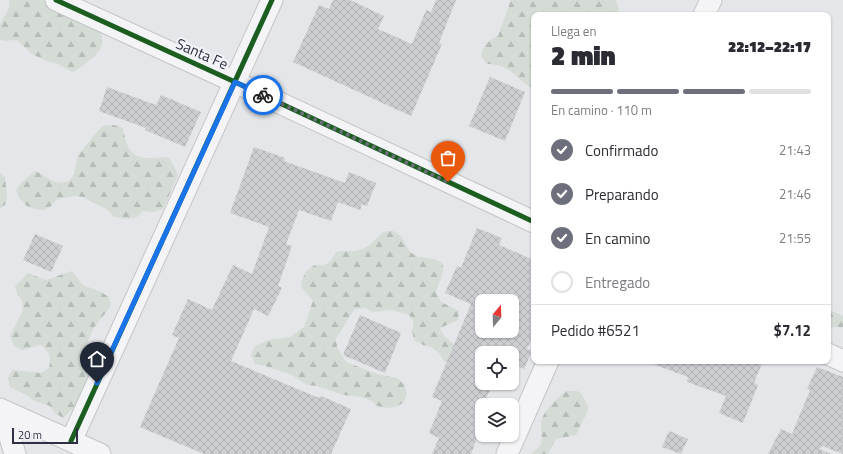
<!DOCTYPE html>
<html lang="es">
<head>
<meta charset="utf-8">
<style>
  :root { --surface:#fff; --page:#f7f7f7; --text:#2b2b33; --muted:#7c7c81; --line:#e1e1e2; --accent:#6d707c }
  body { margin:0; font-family:"Titillium Web",sans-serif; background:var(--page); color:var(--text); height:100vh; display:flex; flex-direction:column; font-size:15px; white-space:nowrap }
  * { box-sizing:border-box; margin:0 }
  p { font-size:13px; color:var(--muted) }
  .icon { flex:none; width:22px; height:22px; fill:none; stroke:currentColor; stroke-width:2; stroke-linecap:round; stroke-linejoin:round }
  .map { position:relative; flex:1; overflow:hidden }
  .side { position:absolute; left:531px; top:12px; width:300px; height:352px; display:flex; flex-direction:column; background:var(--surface); border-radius:8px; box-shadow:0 1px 3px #0004 }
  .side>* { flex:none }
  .needle { width:26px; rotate:19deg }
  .tools { position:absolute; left:475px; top:294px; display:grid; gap:8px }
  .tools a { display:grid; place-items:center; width:44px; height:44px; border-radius:8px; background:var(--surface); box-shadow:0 1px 3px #0004; font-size:20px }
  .scale { position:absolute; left:12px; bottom:10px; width:66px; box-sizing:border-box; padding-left:4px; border:2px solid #2c3042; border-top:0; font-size:11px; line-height:14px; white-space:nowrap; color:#2c3042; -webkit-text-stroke:3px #f3f4f8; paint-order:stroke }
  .pin { position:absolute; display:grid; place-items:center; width:34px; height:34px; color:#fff; margin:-41px -17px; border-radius:50% 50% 50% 0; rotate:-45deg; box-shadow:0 0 4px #0007 }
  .pin .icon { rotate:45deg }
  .courier { position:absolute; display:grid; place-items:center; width:40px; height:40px; margin:-20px; border:3px solid #1a73e8; border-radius:50%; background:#fff; color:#222; box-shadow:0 1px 5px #0007 }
  .overview em { font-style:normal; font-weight:800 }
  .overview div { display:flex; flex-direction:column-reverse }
  .overview { display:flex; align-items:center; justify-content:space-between; height:68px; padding:0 20px }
  h1 { font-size:26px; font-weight:800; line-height:30px }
  .bar { display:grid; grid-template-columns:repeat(4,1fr); gap:6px 4px; align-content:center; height:48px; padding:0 20px }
  .bar i { height:5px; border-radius:3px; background:var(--line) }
  .bar .active { background:var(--accent) }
  .bar p { grid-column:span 4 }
  .line { display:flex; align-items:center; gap:10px; padding:0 20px; border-top:1px solid var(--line) }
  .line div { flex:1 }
  ol { padding:0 20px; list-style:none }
  li { display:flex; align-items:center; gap:12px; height:44px }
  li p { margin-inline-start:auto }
  li .icon { padding:4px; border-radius:50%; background:var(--accent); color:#fff; stroke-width:4 }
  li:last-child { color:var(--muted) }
  li i { width:22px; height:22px; border:2px solid var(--line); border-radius:50% }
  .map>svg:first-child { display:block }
  .forest { fill:url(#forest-firs) }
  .building { fill:url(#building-cross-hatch); fill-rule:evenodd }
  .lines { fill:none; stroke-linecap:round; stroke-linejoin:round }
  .minor-casing { stroke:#c3c4c7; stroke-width:23 }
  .minor { stroke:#f4f4f6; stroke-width:21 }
  .cycleway-casing { stroke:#f3f4f8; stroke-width:8 }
  .cycleway { stroke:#1b5e20; stroke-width:5 }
  .done { stroke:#6d707c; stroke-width:4; stroke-dasharray:0 7.2 }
  .route { stroke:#1a73e8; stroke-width:5 }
  .labels { text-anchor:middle; stroke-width:4; stroke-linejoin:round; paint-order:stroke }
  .street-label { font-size:15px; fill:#2c3042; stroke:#f3f4f8 }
</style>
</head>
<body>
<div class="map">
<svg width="843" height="454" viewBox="0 0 843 454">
  <defs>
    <pattern id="forest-firs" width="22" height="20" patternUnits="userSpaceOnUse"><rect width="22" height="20" fill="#d4dcd5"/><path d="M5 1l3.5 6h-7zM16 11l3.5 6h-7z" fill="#b6bdb8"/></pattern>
    <pattern id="building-cross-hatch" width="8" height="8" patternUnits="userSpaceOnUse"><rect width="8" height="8" fill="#cdced1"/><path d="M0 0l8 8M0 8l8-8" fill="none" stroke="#b0b1b5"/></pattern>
  </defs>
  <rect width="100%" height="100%" fill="#e5e6e9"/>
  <path class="forest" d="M 9,0 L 44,0 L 98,29 C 108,45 98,54 86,63 C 81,67 78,70 72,72 L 58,64 L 44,60 L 32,54 L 18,41 L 14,40 L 4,41 L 0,39 C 0,35 0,29 0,25 C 3,17 11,10 9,0 Z
    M 511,0 L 616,0 L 619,9 L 617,15 L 534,15 L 534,88 C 525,86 520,79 513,73 C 505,67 497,64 487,64 L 481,56 C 484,44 488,40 498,36 Z
    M 114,125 L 123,128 C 126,145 129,158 149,158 C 156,158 162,157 169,158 L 174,166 L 178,175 L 163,209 L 153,212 L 143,211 L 137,217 L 128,219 L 114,217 L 108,210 L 83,197 L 75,196 L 57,199 L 51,206 L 43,210 L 35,209 L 27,206 L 20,199 L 16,190 L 21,183 L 35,171 C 50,177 51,186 69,181 L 74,174 L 78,155 L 102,126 Z
    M 0,173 L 5,177 L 7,196 L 5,205 L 0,208 Z
    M 393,231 L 401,236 L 410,252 L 418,257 L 435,259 L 443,264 L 443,273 L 436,291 L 441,302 L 459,311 L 458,320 L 440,328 L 444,336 L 457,347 L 453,364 L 444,361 L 439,353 L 431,347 L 423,345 L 414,340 L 412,331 L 414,322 L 409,315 L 391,310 L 373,312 L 365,308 L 355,309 C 347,318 344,329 336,338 L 337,347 L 346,362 L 380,375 L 397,378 L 404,384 L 407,393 L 404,402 L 396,407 L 387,408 L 377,406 L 370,400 L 361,397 L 343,395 L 317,386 L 307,385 L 292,375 L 265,366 L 255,364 L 251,355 L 255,346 L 272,339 L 290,337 L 304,327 L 313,301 L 301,287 C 302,277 306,267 317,265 C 319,265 321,266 323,265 C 330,264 333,257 336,252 C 346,250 355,253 364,248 C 372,245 376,237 384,232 C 386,231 390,231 393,231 Z
    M 72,271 L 83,285 L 101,292 L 109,297 L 111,306 L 93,329 L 86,346 L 87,355 L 92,364 L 92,373 L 76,406 L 63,418 L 55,413 L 50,406 L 34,401 L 26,395 L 10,387 L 8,378 L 12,370 L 41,373 L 49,368 C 51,357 50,352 41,345 L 22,350 L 14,346 L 10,336 L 22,312 L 23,302 L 18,295 L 15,286 L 28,273 L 46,280 Z
    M 828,309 L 843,316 L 843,327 L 828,327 Z
    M 567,391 L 577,391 L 581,393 L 588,406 L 588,410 L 576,435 L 556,439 L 548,454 L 531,454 C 533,451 538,449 540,446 C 544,440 540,428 541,421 C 544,411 558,396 567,391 Z"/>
  <path class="building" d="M 333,0 L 350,0 L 384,16 L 378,29 L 412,44 L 426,10 L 431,12 L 436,0 L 456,0 L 439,43 L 442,44 L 411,116 L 293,62 L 319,5 L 329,9 Z
    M 490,77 L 525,92 L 505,141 L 469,126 Z
    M 107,87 L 156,105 L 161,95 L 201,112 L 185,147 L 145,130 L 146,128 L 99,111 Z
    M 254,147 L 285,158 L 284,161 L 345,183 L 349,172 L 376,183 L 367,206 L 362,204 L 360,210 L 338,202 L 331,221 L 299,210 L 286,244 L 292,246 L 278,286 L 282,288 L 268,316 L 254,309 L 231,361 L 319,398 L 321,396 L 351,409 L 331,454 L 204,454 L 140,427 L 179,338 L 172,335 L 188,299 L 212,310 L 233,265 L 252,274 L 269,227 L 230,213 Z
    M 477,228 L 502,238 L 499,245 L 534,260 L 534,333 L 527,349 L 532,351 L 524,369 L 512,364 L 512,353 L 482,353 L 482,383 L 493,383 L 485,401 L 490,403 L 489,405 L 482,405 L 482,422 L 477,435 L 478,435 L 471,454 L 432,454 L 439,438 L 429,433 L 442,401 L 432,397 L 471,304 L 445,293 L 457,266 L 461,268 ZM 482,301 L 512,301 L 512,331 L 482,331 Z
    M 35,234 L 63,246 L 51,272 L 23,260 Z
    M 360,315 L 401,333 L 385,373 L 343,355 Z
    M 651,361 L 763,361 L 754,383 L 758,385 L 743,423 L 719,413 L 726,396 L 687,382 L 688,377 L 650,363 Z
    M 817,367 L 843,377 L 843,454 L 822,446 L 820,449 L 831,454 L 768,454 L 781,429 L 792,434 L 810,390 L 807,389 Z
    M 669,431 L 688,439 L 681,454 L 662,447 Z"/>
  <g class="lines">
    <defs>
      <path id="minor" d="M 56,0 L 235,82 L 534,222
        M 704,15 L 711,0
        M 828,354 L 843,361
        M 0,409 L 100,454
        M 2,410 L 15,454
        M 71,441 L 272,0
        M 507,454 L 548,361"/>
    </defs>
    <use href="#minor" class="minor-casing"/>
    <use href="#minor" class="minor"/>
    <defs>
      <path id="cycleway" d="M 56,0 L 235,82 L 534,222
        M 71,441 L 272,0"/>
    </defs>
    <use href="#cycleway" class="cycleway-casing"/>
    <use href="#cycleway" class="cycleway"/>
  </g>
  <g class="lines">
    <path class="done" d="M 263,95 L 448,182"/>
    <path class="route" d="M 97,383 L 235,82 L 263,95"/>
  </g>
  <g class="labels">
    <g class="street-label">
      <text transform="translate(202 54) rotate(24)" y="5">Santa Fe</text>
    </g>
  </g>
</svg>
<div class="tools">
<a><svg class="needle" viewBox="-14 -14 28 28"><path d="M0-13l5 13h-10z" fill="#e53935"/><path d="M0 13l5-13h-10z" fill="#7c7c81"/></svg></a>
<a><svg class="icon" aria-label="locate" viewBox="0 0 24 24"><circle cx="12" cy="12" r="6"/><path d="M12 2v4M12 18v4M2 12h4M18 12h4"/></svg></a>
<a><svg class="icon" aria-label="layers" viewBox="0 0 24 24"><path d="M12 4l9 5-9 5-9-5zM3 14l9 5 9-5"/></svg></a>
</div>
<div class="scale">20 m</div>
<div class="pin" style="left:448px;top:182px;background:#ea580c"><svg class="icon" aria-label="bag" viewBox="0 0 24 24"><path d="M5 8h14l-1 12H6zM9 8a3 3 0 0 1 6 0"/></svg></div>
<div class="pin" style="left:97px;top:383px;background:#1f2937"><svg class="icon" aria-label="home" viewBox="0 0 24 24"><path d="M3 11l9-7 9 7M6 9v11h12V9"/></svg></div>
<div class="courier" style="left:263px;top:95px"><svg class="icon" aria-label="bike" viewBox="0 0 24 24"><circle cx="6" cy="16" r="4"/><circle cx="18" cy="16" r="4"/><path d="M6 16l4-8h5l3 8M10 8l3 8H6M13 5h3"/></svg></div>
<section class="side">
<div class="overview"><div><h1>2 min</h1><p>Llega en</p></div><em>22:12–22:17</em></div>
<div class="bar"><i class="active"></i><i class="active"></i><i class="active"></i><i></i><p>En camino · 110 m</p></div>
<ol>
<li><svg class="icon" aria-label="check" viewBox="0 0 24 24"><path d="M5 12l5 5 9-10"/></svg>Confirmado<p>21:43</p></li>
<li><svg class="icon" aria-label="check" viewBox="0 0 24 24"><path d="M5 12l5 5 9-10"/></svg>Preparando<p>21:46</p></li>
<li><svg class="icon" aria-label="check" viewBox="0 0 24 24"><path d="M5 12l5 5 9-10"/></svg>En camino<p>21:55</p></li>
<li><i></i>Entregado</li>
</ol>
<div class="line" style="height:52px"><div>Pedido #6521</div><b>$7.12</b></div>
</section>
</div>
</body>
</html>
